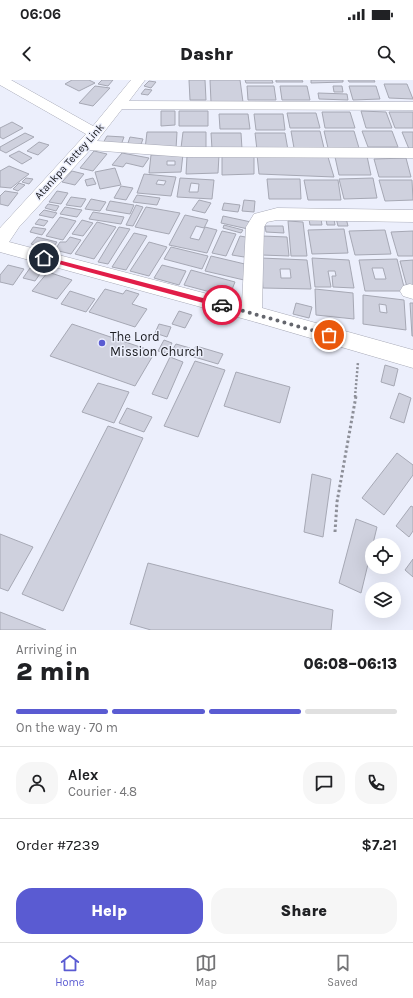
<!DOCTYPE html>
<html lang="en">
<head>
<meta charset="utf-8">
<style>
  :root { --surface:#fff; --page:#f6f6f6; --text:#202124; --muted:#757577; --line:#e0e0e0; --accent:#5a5bd2 }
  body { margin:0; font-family:Karla,sans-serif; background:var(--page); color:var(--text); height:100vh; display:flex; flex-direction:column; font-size:15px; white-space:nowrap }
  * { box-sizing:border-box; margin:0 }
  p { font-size:13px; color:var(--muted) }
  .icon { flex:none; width:22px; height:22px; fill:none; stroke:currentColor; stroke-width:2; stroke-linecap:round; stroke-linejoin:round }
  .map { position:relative; height:550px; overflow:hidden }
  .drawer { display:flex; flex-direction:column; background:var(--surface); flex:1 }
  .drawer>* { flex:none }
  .controls { position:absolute; left:365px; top:458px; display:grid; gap:8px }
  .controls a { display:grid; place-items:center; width:36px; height:36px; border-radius:50%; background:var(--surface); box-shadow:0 4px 16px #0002; font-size:20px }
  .pin { position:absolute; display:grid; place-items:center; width:34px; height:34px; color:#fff; margin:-17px; border:2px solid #fff; border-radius:50%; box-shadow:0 1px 4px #0007 }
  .courier { position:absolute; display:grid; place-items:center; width:40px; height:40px; margin:-20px; border:3px solid #e11d48; border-radius:50%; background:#fff; color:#222; box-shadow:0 1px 5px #0007 }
  .summary em { font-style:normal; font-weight:800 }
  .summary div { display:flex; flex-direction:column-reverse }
  .summary { display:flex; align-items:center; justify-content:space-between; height:68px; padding:0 16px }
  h1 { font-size:26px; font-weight:800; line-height:30px }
  .bar { display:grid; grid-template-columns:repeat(4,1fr); gap:6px 4px; align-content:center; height:48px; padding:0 16px }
  .bar i { height:5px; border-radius:3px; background:var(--line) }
  .bar .selected { background:var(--accent) }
  .bar p { grid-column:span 4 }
  .line { display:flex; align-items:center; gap:10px; padding:0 16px; border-top:1px solid var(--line) }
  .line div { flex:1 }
  .round { display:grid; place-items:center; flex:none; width:42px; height:42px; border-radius:16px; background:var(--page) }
  .cta { display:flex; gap:8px; margin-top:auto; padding:8px 16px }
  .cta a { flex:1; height:46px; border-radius:16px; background:var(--accent); color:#fff; font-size:16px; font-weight:800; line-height:46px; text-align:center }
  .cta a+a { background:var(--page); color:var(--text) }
  .status { display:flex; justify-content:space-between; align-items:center; height:28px; padding:0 20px; background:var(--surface); direction:ltr }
  .status svg { height:11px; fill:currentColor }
  header { display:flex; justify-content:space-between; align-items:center; height:52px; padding:0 16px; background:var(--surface); font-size:18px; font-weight:800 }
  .tab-bar { display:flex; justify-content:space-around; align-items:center; height:56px; border-top:1px solid var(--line); background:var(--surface); font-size:11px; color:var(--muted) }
  .tab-bar a { display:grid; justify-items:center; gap:2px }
  .tab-bar .selected { color:var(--accent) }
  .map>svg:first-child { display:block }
  .building { fill:#cfd1de; stroke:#a6a8b4; fill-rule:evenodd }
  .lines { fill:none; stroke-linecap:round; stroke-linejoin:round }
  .minor-casing { stroke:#a8aab7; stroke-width:1 }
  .path-far1 { stroke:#8d8f98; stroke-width:2.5; stroke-dasharray:2 2; stroke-linecap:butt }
  .path { stroke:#8d8f98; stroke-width:3; stroke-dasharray:2.5 2.5; stroke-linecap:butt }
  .minor { fill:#fff; fill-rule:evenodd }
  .route { fill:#e11d48 }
  .done { stroke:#64666d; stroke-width:4; stroke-dasharray:0 7.2 }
  .poi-dot { fill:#5a5bd2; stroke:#eceffc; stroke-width:1.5 }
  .labels { text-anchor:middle; stroke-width:3; stroke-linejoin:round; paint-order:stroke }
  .far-street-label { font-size:11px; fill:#1b1c20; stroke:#eceffc }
  .poi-label { font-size:13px; fill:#1b1c20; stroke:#eceffc; text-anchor:start }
</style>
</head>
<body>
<div class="status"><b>06:06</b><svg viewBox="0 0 49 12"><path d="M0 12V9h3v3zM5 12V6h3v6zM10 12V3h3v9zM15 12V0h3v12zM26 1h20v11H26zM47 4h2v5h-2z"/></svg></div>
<header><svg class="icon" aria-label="back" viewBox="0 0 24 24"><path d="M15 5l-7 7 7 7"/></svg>Dashr<svg class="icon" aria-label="search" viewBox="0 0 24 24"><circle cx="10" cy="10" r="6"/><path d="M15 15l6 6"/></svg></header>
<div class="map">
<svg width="413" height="550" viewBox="0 0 413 550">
  <rect width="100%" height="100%" fill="#eceffc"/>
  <path class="building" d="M 72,0 L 89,0 L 95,3 L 79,11 L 65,4 Z
    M 102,0 L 113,0 L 108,6 L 98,4 Z
    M 189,0 L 205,0 L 206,20 L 190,20 Z
    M 210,0 L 240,0 L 243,22 L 211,22 Z
    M 245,0 L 272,0 L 273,3 L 246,3 Z
    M 276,0 L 302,0 L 303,2 L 276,2 Z
    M 311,0 L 343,0 L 343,2 L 311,3 Z
    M 348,0 L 374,0 L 375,2 L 349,2 Z
    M 149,1 L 156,2 L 151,8 L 144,6 Z
    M 384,4 L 407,4 L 413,19 L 389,18 Z
    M 95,6 L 110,8 L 93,26 L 79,23 Z
    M 247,6 L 274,6 L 276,20 L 248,20 Z
    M 280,6 L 307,6 L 310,20 L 282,20 Z
    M 333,6 L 342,6 L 343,12 L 334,12 Z
    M 349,6 L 376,6 L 380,19 L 353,20 Z
    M 145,9 L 152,10 L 148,15 L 141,14 Z
    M 318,13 L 347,14 L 348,20 L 319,19 Z
    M 161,31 L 175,31 L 175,45 L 161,46 Z
    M 179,31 L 208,31 L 208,46 L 179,46 Z
    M 361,31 L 386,32 L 392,48 L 366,48 Z
    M 322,32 L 350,32 L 355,48 L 325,48 Z
    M 389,32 L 413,32 L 413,48 L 395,48 Z
    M 287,33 L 316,33 L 320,48 L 290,48 Z
    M 219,34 L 248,34 L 250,49 L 220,49 Z
    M 254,34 L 283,34 L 285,50 L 256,50 Z
    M 12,42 L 23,48 L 3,59 L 0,57 L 0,48 Z
    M 291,51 L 320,51 L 324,68 L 294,68 Z
    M 324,51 L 354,51 L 359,68 L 328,68 Z
    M 362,51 L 392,51 L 398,67 L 368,67 Z
    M 147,52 L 177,52 L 176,69 L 145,69 Z
    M 183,52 L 206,52 L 206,68 L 181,68 Z
    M 402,52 L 413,52 L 413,69 L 409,69 Z
    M 25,53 L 34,57 L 6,73 L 0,70 L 0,67 Z
    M 211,53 L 241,53 L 242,69 L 212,69 Z
    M 255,53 L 285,53 L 288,70 L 257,70 Z
    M 107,56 L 124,57 L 121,65 L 103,63 Z
    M 130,57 L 143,59 L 140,67 L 127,66 Z
    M 39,62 L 49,65 L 38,75 L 27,71 Z
    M 19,71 L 32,78 L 22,84 L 9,76 Z
    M 94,71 L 107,74 L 93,91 L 80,88 Z
    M 122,73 L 149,78 L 143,87 L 126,83 L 123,87 L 112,85 Z
    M 183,74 L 181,92 L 149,93 L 151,75 ZM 167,81 L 175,81 L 175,85 L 167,85 Z
    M 219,75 L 218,93 L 186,94 L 187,76 Z
    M 257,75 L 328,77 L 334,97 L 259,94 Z
    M 222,76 L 254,76 L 254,94 L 222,95 Z
    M 367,76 L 371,95 L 339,95 L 335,77 Z
    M 406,78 L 411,97 L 379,97 L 374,79 Z
    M 9,86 L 29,94 L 11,108 L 0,107 L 0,91 Z
    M 115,88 L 121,105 L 100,109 L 95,92 Z
    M 72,91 L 84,94 L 75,105 L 62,102 Z
    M 144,94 L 176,97 L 171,116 L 137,113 ZM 158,100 L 166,101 L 164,105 L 156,104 Z
    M 26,98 L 33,99 L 29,104 L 22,102 Z
    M 93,98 L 96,104 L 87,106 L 85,100 Z
    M 180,98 L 214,100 L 212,119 L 177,117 ZM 191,103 L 199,104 L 198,112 L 189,112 Z
    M 373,98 L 377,118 L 344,119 L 339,99 Z
    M 267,99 L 300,99 L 301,119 L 269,119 Z
    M 304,100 L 338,100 L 341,120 L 308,120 Z
    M 379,100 L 412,100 L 413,120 L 385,121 Z
    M 19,103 L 25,105 L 18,111 L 13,109 Z
    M 121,106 L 133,108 L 126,120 L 114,118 Z
    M 5,111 L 18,113 L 8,126 L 0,124 L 0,116 Z
    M 57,111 L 68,113 L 61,124 L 49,122 Z
    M 137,115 L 160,118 L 157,125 L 133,122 Z
    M 71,117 L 86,119 L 81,127 L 66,125 Z
    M 91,119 L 106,122 L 100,131 L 85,129 Z
    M 199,120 L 211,123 L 205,133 L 192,130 Z
    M 244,120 L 255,121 L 254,132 L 242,131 Z
    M 110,121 L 134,125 L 130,134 L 106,130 Z
    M 224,123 L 240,125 L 238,132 L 222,130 Z
    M 48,124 L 59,126 L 56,131 L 45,128 Z
    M 136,125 L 143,127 L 133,146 L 126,145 Z
    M 65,127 L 82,130 L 77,137 L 60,134 Z
    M 146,127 L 180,133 L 169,154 L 135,147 Z
    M 44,130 L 57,133 L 53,138 L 39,135 Z
    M 93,132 L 124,137 L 121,144 L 89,139 Z
    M 185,135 L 208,140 L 204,148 L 196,146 L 190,158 L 199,160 L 205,147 L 217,150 L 207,173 L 169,165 Z
    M 223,136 L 251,142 L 248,149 L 221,143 Z
    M 60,137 L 76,141 L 63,160 L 46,156 Z
    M 336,138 L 346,138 L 348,146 L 338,146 Z
    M 39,139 L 48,141 L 44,146 L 35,144 Z
    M 309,139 L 321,139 L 322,145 L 310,145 Z
    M 326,139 L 334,139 L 335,145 L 327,145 Z
    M 82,140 L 93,143 L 83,156 L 72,154 Z
    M 288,141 L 303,142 L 307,176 L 291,176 Z
    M 97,142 L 116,147 L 94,179 L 75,174 Z
    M 224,145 L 243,150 L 241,153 L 223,148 Z
    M 265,146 L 283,146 L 284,153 L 266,152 Z
    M 33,147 L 46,149 L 42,155 L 30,152 Z
    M 119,147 L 130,149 L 108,184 L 98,182 Z
    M 344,149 L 348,173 L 312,174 L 308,150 Z
    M 385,150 L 391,174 L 355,175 L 349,151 Z
    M 222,151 L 236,154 L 226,176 L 212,173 Z
    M 413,151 L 413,176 L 398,176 L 391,152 Z
    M 134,153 L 147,156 L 126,190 L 112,187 Z
    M 240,156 L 251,158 L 244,177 L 232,175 Z
    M 262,156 L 287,157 L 289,176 L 262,175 Z
    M 37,157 L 57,162 L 52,169 L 31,164 Z
    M 70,157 L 81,160 L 71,174 L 55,170 L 60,162 L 66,162 Z
    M 149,162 L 167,167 L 149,196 L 130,191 Z
    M 171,167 L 208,176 L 202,189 L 164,179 Z
    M 211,176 L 249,185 L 244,200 L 205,191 Z
    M 261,178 L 307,180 L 311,209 L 263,208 ZM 280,189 L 290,189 L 291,198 L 281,198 Z
    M 312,178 L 349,180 L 354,208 L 333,207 L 332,196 L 336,196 L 335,191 L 328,191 L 331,207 L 315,207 Z
    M 397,179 L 405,211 L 365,211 L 359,180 ZM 372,188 L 383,188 L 386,199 L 375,199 Z
    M 413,180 L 413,207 L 407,207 L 400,181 Z
    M 8,185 L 24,189 L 13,205 L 0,202 L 0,195 Z
    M 162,185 L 186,191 L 179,205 L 154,198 Z
    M 30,188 L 42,191 L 35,201 L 23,198 Z
    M 191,190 L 235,202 L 229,217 L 184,205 Z
    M 48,192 L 72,200 L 57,219 L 32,211 Z
    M 105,209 L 123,214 L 126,210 L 139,214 L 132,224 L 147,229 L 135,247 L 89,232 Z
    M 315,209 L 353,213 L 354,239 L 316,235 Z
    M 70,211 L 95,219 L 86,232 L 61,224 Z
    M 363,215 L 404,220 L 406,250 L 363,244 ZM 379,224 L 386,225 L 387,233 L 380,232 Z
    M 296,223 L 312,227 L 309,238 L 293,234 Z
    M 410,223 L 413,223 L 413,256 L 412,256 Z
    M 179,231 L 192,235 L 185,248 L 172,244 Z
    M 72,244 L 155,272 L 135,306 L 50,276 Z
    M 159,244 L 171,247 L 167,257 L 155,253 Z
    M 164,260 L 172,263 L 167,273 L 158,271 Z
    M 176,264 L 190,268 L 186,277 L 171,272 Z
    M 196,266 L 223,274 L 218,284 L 191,276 Z
    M 170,277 L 183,282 L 167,319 L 152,314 Z
    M 195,281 L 225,290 L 198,357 L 164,346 Z
    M 385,285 L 398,289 L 394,306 L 381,302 Z
    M 236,292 L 290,307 L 280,343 L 224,326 Z
    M 98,303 L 129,312 L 114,343 L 82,332 Z
    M 399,313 L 411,318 L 404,343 L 390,338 Z
    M 127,328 L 152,337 L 144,352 L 119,343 Z
    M 108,346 L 143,358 L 63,531 L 22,514 Z
    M 397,373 L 413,385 L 413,395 L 384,435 L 362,418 Z
    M 312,394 L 331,399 L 323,457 L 304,452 Z
    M 411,426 L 413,427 L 413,451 L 409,457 L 396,446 Z
    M 356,439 L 377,447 L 361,513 L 339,503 Z
    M 0,454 L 33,467 L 8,511 L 0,508 Z
    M 413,479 L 413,497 L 405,490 Z
    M 148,483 L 333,530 L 331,550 L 151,550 L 130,544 Z
    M 0,532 L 46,550 L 0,550 Z"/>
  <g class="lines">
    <defs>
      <path id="minor" d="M 0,0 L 11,0 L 93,46 L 131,0 L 145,0 L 129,21 L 413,22 L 413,30 L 122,29 L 97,61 L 185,67 L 413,68 L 413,78 L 185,77 L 90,70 L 19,147 L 9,162 L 242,223 L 246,147 L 254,134 L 277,128 L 413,130 L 413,142 L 277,140 L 267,142 L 264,147 L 262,228 L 413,270 L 413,288 L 252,241 L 0,172 L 0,148 L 86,54 L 0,5 Z
        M 410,204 L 413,205 L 413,219 L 403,216 L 400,211 L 403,206 Z"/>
    </defs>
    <use href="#minor" class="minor-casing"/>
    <path class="path-far1" d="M 355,317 L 358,282"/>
    <path class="path" d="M 335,452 L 337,422 L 356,316"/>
    <use href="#minor" class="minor"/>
  </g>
  <path class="route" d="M 43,176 L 222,223 L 225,225 L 222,228 L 44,180 L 42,178 Z"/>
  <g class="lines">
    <path class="done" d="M 222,225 L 329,255"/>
  </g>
  <circle class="poi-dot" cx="102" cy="263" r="4"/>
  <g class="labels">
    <g class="far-street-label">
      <text transform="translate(69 81) rotate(-48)" y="4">Atankpa Tettey Link</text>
    </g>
    <g class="poi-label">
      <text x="110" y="261">The Lord<tspan x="110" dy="15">Mission Church</tspan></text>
    </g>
  </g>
</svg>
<div class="controls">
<a><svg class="icon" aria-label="locate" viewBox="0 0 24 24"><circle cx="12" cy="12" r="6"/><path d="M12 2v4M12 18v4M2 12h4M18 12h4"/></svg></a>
<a><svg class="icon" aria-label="layers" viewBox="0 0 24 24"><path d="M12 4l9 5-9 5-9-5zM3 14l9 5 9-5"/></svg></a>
</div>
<div class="pin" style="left:329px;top:255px;background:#ea580c"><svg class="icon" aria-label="bag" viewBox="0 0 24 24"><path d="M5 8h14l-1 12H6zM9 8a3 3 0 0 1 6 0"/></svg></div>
<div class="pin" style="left:44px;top:178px;background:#1f2937"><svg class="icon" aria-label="home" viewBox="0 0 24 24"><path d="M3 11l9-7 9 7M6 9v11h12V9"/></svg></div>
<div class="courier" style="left:222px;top:225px"><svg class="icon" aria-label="car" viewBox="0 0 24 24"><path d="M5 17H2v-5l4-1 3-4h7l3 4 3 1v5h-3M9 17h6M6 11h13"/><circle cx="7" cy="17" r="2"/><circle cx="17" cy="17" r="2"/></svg></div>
</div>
<section class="drawer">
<div class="summary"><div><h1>2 min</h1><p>Arriving in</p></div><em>06:08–06:13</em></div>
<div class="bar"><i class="selected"></i><i class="selected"></i><i class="selected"></i><i></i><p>On the way · 70 m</p></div>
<div class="line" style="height:72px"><a class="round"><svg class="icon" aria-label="person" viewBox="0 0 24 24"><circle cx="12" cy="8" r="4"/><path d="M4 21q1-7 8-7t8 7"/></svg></a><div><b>Alex</b><p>Courier · 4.8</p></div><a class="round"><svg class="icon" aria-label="chat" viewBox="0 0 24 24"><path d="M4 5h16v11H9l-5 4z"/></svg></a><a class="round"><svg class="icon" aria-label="phone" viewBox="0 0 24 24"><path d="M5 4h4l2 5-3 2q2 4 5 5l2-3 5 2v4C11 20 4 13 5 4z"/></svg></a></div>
<div class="line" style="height:52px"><div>Order #7239</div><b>$7.21</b></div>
<div class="cta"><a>Help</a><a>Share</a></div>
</section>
<nav class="tab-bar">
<a class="selected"><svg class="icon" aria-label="home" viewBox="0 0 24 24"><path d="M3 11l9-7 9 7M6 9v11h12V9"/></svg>Home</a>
<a><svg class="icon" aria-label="map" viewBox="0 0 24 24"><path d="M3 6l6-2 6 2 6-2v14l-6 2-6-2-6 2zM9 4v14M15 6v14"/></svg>Map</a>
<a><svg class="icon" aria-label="saved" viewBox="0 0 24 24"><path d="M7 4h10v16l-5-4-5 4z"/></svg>Saved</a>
</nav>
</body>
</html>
